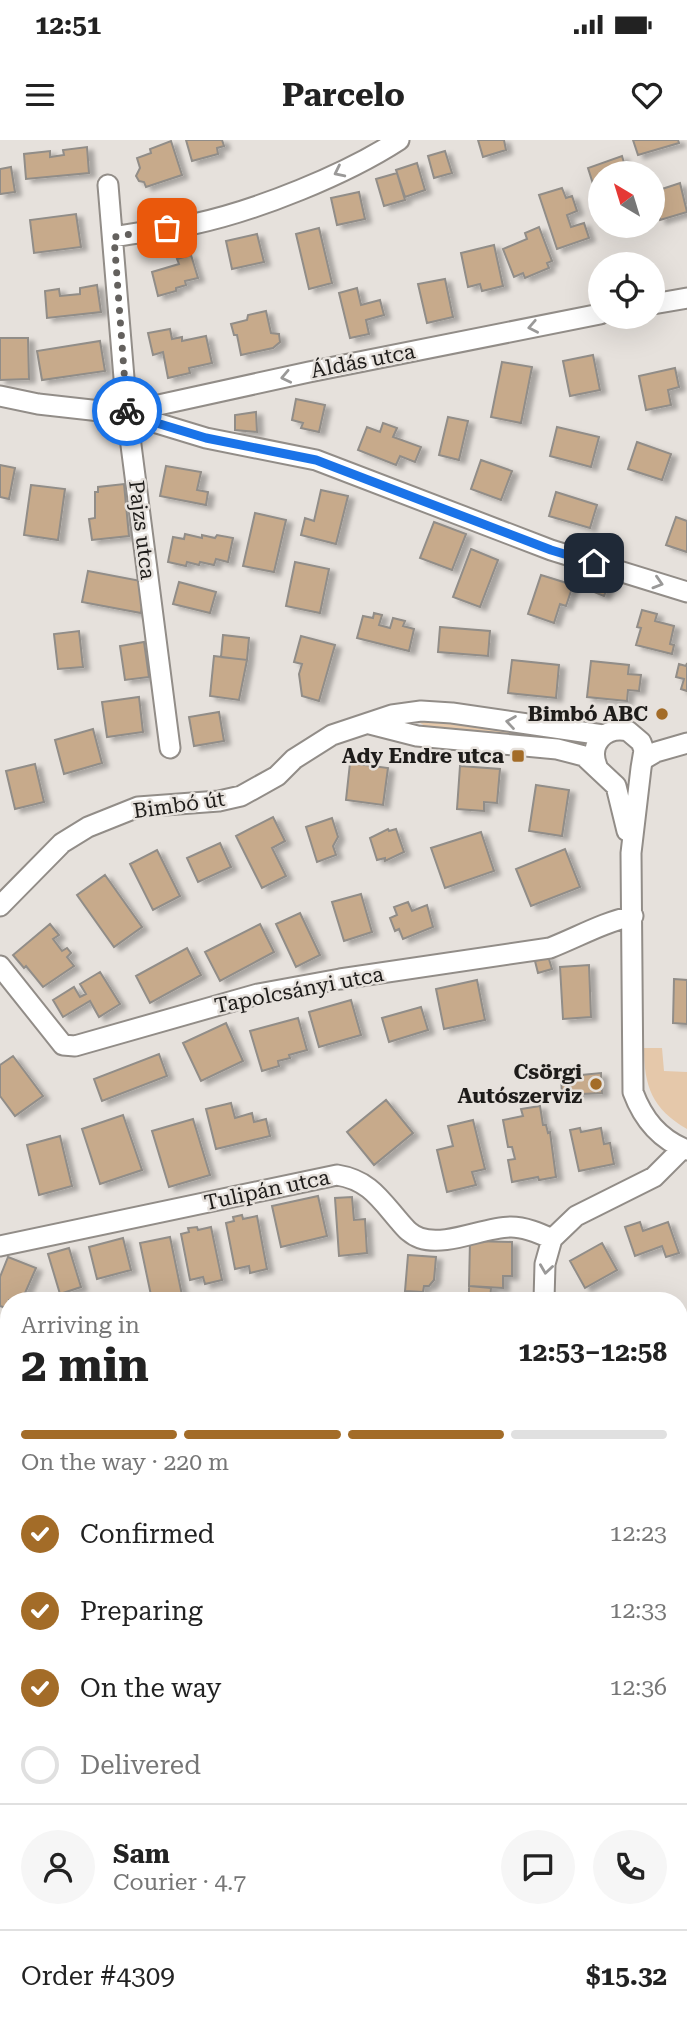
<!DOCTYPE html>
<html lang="en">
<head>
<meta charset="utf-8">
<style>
  :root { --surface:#fff; --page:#f6f6f6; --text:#222; --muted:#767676; --line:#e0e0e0; --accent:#a36c28 }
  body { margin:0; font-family:"Roboto Serif",serif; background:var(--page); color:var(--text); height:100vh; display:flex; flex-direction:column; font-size:26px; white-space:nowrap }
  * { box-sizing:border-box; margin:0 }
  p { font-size:23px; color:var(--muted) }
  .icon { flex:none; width:38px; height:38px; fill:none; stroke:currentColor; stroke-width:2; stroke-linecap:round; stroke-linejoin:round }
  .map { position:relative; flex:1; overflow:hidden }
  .panel { position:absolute; left:0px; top:1152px; width:688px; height:744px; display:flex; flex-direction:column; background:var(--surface); border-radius:28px 28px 0 0; box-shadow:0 7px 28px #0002 }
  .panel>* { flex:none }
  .needle { width:46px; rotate:322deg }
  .controls { position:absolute; left:588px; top:21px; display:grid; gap:14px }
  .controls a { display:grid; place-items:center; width:77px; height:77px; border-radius:50%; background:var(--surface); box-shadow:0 7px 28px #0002; font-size:35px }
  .pin { position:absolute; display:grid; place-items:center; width:60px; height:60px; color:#fff; margin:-30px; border-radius:14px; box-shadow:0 4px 10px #0006 }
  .courier { position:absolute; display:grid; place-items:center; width:70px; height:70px; margin:-35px; border:5px solid #1a73e8; border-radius:50%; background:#fff; color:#222; box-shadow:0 2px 9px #0007 }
  .headline em { font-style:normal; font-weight:700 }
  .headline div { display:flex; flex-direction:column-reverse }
  .headline { display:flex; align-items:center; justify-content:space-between; height:119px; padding:0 21px }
  h1 { font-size:46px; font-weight:700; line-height:52px }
  .bar { display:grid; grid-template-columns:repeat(4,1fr); gap:10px 7px; align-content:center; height:84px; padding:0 21px }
  .bar i { height:9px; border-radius:5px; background:var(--line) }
  .bar .active { background:var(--accent) }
  .bar p { grid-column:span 4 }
  .line { display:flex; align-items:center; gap:18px; padding:0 21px; border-top:2px solid var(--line) }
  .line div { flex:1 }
  .round { display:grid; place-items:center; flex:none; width:74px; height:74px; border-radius:37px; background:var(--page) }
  ol { padding:0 21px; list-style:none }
  li { display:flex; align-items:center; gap:21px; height:77px }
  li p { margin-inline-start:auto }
  li .icon { padding:7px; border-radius:50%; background:var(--accent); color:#fff; stroke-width:4 }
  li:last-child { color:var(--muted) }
  li i { width:38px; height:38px; border:4px solid var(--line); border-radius:50% }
  .status { display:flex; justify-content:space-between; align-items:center; height:49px; padding:0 35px; background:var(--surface); direction:ltr }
  .status svg { height:19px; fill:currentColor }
  header { display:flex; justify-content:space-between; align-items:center; height:91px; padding:0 21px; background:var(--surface); font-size:32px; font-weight:700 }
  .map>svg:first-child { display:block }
  .green { fill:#e5c8aa }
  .building { fill:#c7aa8b; stroke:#918d88; stroke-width:2; filter:url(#shadow) }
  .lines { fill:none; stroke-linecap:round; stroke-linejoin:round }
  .minor-casing { stroke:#928d88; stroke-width:23 }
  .minor { stroke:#fff; stroke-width:19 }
  .oneway { stroke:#9a9998 }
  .done { stroke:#64615e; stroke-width:7; stroke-dasharray:0 12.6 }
  .route { stroke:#1a73e8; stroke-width:9 }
  .poi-dot { fill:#a36c28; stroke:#e6e1dc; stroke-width:2.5 }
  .labels { text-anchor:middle; stroke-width:5; stroke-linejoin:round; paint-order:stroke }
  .street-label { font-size:21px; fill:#1e1c1a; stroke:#e6e1dc }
  .poi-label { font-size:21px; font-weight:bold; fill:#1e1c1a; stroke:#e6e1dc; text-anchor:end }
</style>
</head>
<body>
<div class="status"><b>12:51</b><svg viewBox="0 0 49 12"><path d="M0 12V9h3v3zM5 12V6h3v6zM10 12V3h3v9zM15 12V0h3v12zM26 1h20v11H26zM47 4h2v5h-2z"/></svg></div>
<header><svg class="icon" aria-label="menu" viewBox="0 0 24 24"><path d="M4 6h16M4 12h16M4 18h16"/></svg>Parcelo<svg class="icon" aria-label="heart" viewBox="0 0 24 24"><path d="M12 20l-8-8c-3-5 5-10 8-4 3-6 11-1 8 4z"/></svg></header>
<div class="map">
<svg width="687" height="1895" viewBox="0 0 687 1895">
  <defs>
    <filter id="shadow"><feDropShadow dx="6" dy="3.5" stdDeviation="2" flood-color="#0004"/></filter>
  </defs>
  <rect width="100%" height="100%" fill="#e6e1dc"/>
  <path class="green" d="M 426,579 L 546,594 L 547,599 L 543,601 L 425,586 L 417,581 Z
    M 644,908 L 662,908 L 664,931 L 687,932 L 687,989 C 652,969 644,946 644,908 Z
    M 679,1456 L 687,1457 L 687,1691 L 679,1689 Z"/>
  <path class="building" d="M 186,0 L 222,0 L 224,6 L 217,8 L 218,14 L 192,21 Z
    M 478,0 L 504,0 L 506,10 L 483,17 Z
    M 633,0 L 678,0 L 679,3 L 638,15 Z
    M 171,1 L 182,35 L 146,47 L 144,42 L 139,41 L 136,36 L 140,28 L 137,18 L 151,13 L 150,9 Z
    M 87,7 L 89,33 L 26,39 L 24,14 L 50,11 L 50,17 L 64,15 L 63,10 Z
    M 445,11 L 452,33 L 434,38 L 428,16 Z
    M 622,16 L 627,33 L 600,33 L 600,66 L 588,28 Z
    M 417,23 L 425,50 L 405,57 L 396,30 Z
    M 11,27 L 15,52 L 0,54 L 0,29 Z
    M 397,33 L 405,60 L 384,66 L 376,39 Z
    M 680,43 L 687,72 L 660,80 L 653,52 Z
    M 562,48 L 566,58 L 572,56 L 577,71 L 567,75 L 571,87 L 584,83 L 589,98 L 557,109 L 539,55 Z
    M 359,52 L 365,79 L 337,85 L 331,58 Z
    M 76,74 L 81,107 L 34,113 L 30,80 Z
    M 539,87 L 552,121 L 547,123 L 549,128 L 525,138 L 523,133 L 514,137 L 503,109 L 527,99 L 525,93 Z
    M 319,88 L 332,143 L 309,149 L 296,94 Z
    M 257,94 L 264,122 L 232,129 L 226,101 Z
    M 494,105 L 503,146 L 482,151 L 480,144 L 468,147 L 461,113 Z
    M 191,115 L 198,138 L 185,141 L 186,145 L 176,148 L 176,151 L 158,156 L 152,132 L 179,124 L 177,119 Z
    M 445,139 L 453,177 L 427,183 L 418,144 Z
    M 97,145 L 101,172 L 47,178 L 45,151 L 59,149 L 60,156 L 80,154 L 80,148 Z
    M 357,148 L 361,165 L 380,160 L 384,175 L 366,180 L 369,194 L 350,198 L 339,153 Z
    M 266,171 L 271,193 L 279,194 L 280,202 L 273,208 L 241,215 L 237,195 L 234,195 L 231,184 L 247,180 L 248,175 Z
    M 170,189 L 172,199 L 182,197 L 182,201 L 206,196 L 212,223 L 189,228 L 190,233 L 168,238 L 163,212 L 153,215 L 148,193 Z
    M 0,198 L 28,198 L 29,239 L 0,240 Z
    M 100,201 L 105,231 L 42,240 L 37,211 Z
    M 593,215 L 600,250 L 570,256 L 563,221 Z
    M 502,222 L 532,227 L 521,283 L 491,277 Z
    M 675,228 L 679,247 L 668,250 L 671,265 L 646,270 L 639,236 Z
    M 296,259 L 325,265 L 319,292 L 301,288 L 303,283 L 292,280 Z
    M 256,272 L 257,292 L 235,290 L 235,275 Z
    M 448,277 L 468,281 L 459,320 L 439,315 Z
    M 383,283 L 397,288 L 393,297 L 421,307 L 415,322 L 400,316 L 396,325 L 358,310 L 367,287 L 380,292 Z
    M 557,287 L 599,297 L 591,327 L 550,316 Z
    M 637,302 L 671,314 L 662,340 L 628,329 Z
    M 481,320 L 512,331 L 501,360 L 471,349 Z
    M 0,325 L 15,328 L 9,359 L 0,357 Z
    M 166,326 L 201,332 L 197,350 L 208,352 L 206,365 L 160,356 Z
    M 124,344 L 129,396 L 92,400 L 89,379 L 95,378 L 95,352 L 98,352 L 98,347 Z
    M 31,345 L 65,349 L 58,400 L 24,395 Z
    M 321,350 L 348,356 L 336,404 L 301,395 L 305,378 L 314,381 Z
    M 556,352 L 597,365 L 590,388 L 549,376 Z
    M 255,373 L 286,380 L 274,432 L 243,426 Z
    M 676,377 L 687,381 L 687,412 L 666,405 Z
    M 434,382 L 466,394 L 452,430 L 420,418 Z
    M 185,394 L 202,398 L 202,395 L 215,398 L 217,395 L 233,398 L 228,422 L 216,419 L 214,425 L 200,422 L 199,425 L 187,422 L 186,426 L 168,422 L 173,397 L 184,399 Z
    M 471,409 L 498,420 L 480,467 L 453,457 Z
    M 295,422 L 329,429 L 320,473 L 286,466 Z
    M 88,431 L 146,442 L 141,473 L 82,462 Z
    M 541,435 L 573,445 L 566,466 L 560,464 L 554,483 L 528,474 Z
    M 598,440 L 609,444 L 604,456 L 594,452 Z
    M 179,442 L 216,452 L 210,473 L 173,464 Z
    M 642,470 L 657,474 L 655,481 L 674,486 L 670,504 L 674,505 L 672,514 L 636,505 L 641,488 L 637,487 Z
    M 374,473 L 382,475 L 379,485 L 390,488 L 393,478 L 405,481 L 403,486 L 414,489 L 409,511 L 357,498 L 363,476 L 373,478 Z
    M 440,487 L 490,491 L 488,516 L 438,512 Z
    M 79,491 L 83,527 L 58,529 L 54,494 Z
    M 223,495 L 249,498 L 247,520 L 221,517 Z
    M 301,496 L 335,505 L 319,561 L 302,556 L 299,534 L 302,524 L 294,522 Z
    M 144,502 L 149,537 L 125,540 L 120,506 Z
    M 214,516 L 247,520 L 239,560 L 210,556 Z
    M 512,520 L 559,525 L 556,558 L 508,553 Z
    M 591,521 L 629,525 L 628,534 L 641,535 L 639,551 L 628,550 L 627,561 L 587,557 Z
    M 687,523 L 687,551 L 681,549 L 684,539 L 676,537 L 679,524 L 686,526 Z
    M 139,557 L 143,592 L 107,597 L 102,562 Z
    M 219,572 L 224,601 L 194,606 L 189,577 Z
    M 93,589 L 102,623 L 64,634 L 55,600 Z
    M 350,623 L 388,628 L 383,665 L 346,660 Z
    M 35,624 L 44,662 L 15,669 L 6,631 Z
    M 460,626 L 500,629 L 497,663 L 484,662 L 484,671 L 457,669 Z
    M 536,645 L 569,650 L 562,696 L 529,691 Z
    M 273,677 L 285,701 L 272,708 L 286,736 L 262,748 L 236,696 Z
    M 332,678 L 338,697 L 333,706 L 336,715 L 317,722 L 306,687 Z
    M 388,689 L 389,691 L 396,689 L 404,712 L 385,721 L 385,718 L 377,720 L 370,698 Z
    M 481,692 L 494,731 L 445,748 L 431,708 Z
    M 220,703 L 231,727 L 198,742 L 187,718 Z
    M 565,709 L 580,747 L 531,766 L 516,729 Z
    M 157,710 L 180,756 L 153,770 L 130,724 Z
    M 105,735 L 142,787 L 114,807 L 77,755 Z
    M 361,754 L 372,792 L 344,801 L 332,762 Z
    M 408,762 L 412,771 L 427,765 L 433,787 L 403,799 L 399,789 L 395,791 L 390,778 L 397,775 L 394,767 Z
    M 300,773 L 320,815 L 296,827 L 276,784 Z
    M 50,784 L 59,795 L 53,799 L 62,811 L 67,808 L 71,813 L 67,817 L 74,826 L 43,847 L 26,826 L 24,828 L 13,815 Z
    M 260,784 L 274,812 L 220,841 L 205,812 Z
    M 187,808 L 201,835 L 150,863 L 136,836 Z
    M 548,816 L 552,829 L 538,833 L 535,821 Z
    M 589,825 L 591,877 L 563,879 L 560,827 Z
    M 100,832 L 120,864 L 99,877 L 90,861 L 63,877 L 53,860 L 74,847 L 80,857 L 86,854 L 80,844 Z
    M 674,839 L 687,840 L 687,884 L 673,883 Z
    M 477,840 L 485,880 L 444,889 L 436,849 Z
    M 351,860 L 361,895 L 319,907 L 309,872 Z
    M 421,867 L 428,890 L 389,902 L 382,878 Z
    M 298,878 L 307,910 L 289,915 L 290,918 L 278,921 L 279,926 L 262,931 L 250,891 Z
    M 226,883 L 243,921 L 201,941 L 183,903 Z
    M 159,914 L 167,936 L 102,961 L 94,939 Z
    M 13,916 L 43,956 L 15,976 L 0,956 L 0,925 Z
    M 601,933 L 602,953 L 562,955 L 561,937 Z
    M 386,960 L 413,993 L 374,1025 L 347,992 Z
    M 231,963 L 235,978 L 252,973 L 254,982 L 266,979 L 270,996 L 216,1009 L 206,969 Z
    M 540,966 L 543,985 L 546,985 L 548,993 L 550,992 L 556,1037 L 539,1040 L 538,1037 L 512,1042 L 508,1020 L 515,1019 L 512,1007 L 508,1007 L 503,980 L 523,976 L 521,969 Z
    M 123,975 L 142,1030 L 100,1044 L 82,989 Z
    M 193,979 L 210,1035 L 169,1047 L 152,991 Z
    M 473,980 L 485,1029 L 472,1032 L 476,1045 L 447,1052 L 437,1010 L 453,1006 L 448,986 Z
    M 580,988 L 581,992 L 601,988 L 604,1004 L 610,1003 L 614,1024 L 579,1031 L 570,990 Z
    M 60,996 L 72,1046 L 39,1055 L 27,1005 Z
    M 318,1056 L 327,1096 L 281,1107 L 272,1066 Z
    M 352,1057 L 354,1080 L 365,1079 L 367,1113 L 339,1116 L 335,1058 Z
    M 242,1075 L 243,1079 L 257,1076 L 267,1129 L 250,1133 L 249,1126 L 235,1129 L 226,1083 L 234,1081 L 233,1077 Z
    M 640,1082 L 643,1091 L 668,1082 L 679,1113 L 666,1117 L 662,1106 L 635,1116 L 625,1087 Z
    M 197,1087 L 198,1090 L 211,1087 L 222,1140 L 205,1144 L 203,1137 L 190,1140 L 181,1094 L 189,1092 L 188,1088 Z
    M 170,1097 L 183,1160 L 152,1160 L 140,1103 Z
    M 123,1098 L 131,1130 L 97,1139 L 89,1107 Z
    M 470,1101 L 512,1102 L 512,1136 L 503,1136 L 503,1148 L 469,1146 Z
    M 602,1103 L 617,1130 L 585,1148 L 570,1121 Z
    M 69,1108 L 81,1147 L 60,1154 L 48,1114 Z
    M 408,1115 L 436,1117 L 434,1140 L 429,1146 L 424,1146 L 423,1152 L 405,1151 Z
    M 8,1117 L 36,1128 L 22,1160 L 9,1160 L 9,1169 L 0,1166 L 0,1137 Z
    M 469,1146 L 491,1148 L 490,1160 L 469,1160 Z
    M 685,1228 L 687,1231 L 687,1266 L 680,1271 L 679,1233 Z
    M 0,1278 L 7,1280 L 9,1286 L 9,1313 L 0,1311 Z
    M 687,1343 L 687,1413 L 679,1413 L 679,1393 L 685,1393 L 685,1378 L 679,1371 L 679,1349 Z
    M 9,1654 L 9,1700 L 0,1697 L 0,1684 Z
    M 687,1762 L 687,1819 L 679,1817 L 679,1791 Z
    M 0,1818 L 9,1827 L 9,1848 L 0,1857 Z
    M 347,1886 L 373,1886 L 371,1895 L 345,1895 Z
    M 391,1886 L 449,1886 L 447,1895 L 389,1895 Z"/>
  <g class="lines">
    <defs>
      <path id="minor" d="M 108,45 L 127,274 L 170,608
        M 114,97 C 140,92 168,89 194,84 C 258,70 345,35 399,0
        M 653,164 L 687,158
        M 0,256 L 38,264 L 127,274 L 206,298 L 316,320 L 551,410 L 687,452
        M 127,274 L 154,266 L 309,232 L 600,174
        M 370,584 L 417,596 L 557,609 L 584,616 L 616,646 L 627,691
        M 644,619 L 656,612 L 687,603
        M 597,626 C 588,604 605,586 628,591 L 641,602 L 644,610 L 641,628 L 631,713 L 633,952 C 643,979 659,999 687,1010
        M 0,766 L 62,703 L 88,687 L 138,667 L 219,661 L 241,656 L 277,636 L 294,619 L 332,595 L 392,575 L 421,571 L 452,573 L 603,595
        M 0,826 L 63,905 L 75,906 L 258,854 L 340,839 L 550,808 C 578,797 604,782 633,776
        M 0,1106 L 337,1035 C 369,1040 380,1059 400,1082 C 406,1089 411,1095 420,1098 C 446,1107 484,1087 511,1087 C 525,1087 539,1093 552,1099
        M 544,1160 L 545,1124 L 552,1099 L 576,1076 L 654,1037 L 682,1009
        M 0,1208 L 9,1235
        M 0,1319 L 9,1320
        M 679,1320 L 687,1314
        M 679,1434 L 687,1434
        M 0,1567 L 9,1568
        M 679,1712 L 687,1715
        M 612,1886 L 615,1895"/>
    </defs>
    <use href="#minor" class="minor-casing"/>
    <use href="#minor" class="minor"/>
  </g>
  <defs><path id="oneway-chevron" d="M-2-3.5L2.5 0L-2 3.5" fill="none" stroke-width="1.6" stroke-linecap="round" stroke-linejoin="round" transform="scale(1.75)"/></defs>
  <g class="oneway">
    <use href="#oneway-chevron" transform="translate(339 32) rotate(154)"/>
    <use href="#oneway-chevron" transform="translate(533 187) rotate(169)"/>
    <use href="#oneway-chevron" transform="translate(286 237) rotate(168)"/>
    <use href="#oneway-chevron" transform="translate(658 443) rotate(17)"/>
    <use href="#oneway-chevron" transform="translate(511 582) rotate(-171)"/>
    <use href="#oneway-chevron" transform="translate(546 1129) rotate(98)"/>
  </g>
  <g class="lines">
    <path class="done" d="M 127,271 L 114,97 L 167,88"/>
    <path class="route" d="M 127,271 L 127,274 L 206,298 L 316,320 L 551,410 L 594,423"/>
  </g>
  <g class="poi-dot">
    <circle cx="662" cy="574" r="7"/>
    <rect x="511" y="609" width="14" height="14" rx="3.5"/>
    <circle cx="596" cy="944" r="7"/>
  </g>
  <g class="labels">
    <g class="street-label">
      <text transform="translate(363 221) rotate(-11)" y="7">Áldás utca</text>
      <text transform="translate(142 390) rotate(83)" y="7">Pajzs utca</text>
      <text transform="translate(179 665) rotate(-8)" y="7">Bimbó út</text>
      <text transform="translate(299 850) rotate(-11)" y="7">Tapolcsányi utca</text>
      <text transform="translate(267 1050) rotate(-12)" y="7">Tulipán utca</text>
    </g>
    <g class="poi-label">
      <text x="648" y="581">Bimbó ABC</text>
      <text x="504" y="623">Ady Endre utca</text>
      <text x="582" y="939">Csörgi<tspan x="582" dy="24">Autószerviz</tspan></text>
    </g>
  </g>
</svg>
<div class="controls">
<a><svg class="needle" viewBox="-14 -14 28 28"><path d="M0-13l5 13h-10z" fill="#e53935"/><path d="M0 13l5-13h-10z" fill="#767676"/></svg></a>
<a><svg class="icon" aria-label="locate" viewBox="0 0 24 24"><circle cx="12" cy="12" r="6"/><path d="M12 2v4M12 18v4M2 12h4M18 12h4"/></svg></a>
</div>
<div class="pin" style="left:167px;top:88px;background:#ea580c"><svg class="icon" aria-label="bag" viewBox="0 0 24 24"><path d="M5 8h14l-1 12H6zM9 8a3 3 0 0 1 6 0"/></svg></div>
<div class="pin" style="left:594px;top:423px;background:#1f2937"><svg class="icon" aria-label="home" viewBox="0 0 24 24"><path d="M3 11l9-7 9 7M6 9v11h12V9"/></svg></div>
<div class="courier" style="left:127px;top:271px"><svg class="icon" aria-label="bike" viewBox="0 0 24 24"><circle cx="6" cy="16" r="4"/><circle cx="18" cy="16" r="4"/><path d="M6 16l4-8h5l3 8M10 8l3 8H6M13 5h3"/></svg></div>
<section class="panel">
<div class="headline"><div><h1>2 min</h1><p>Arriving in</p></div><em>12:53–12:58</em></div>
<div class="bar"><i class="active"></i><i class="active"></i><i class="active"></i><i></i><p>On the way · 220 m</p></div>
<ol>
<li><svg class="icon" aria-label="check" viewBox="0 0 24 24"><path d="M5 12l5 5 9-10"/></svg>Confirmed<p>12:23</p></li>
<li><svg class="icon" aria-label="check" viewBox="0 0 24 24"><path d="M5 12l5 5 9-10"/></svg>Preparing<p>12:33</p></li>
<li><svg class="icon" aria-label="check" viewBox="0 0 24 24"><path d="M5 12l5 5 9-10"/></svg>On the way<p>12:36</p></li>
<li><i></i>Delivered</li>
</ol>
<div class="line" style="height:126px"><a class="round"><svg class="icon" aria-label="person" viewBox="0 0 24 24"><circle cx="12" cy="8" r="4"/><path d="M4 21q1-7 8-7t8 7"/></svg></a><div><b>Sam</b><p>Courier · 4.7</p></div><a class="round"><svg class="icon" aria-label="chat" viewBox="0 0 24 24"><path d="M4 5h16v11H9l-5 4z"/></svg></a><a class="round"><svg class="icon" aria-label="phone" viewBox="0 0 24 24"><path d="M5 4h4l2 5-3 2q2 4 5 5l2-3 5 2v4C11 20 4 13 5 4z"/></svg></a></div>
<div class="line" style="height:91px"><div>Order #4309</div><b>$15.32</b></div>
</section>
</div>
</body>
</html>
